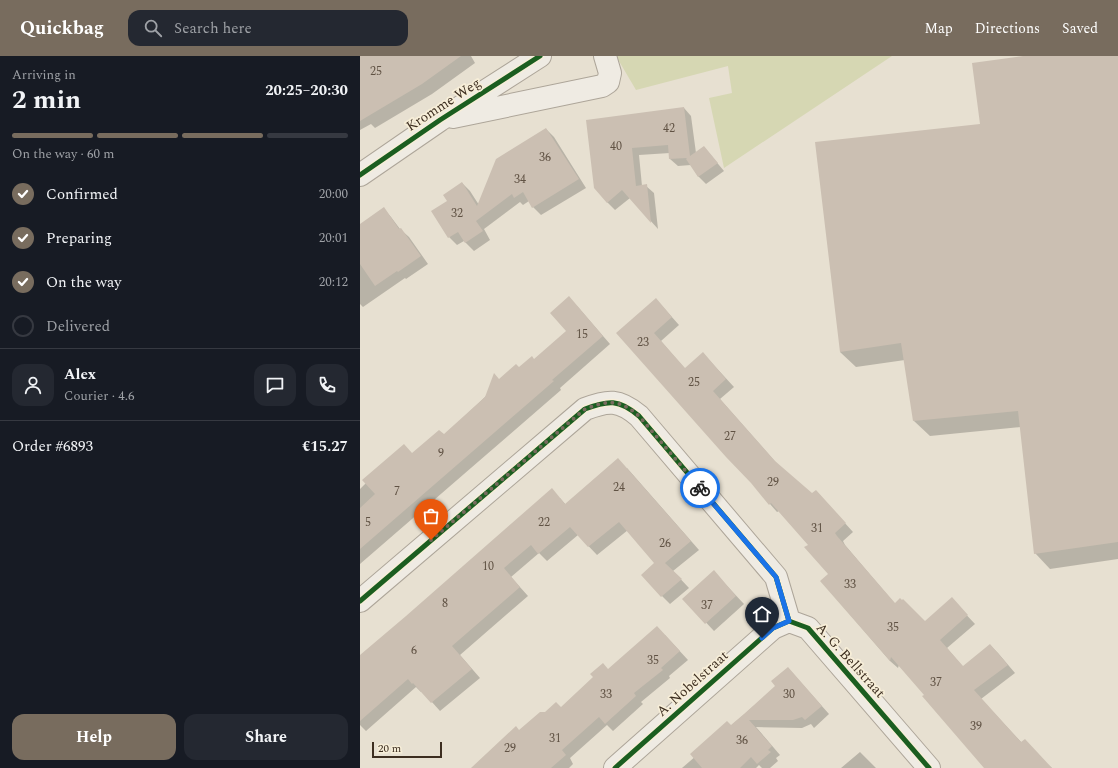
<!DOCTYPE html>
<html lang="en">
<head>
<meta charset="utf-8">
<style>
  :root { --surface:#171b24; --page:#242831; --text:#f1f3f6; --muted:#9ea1a6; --line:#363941; --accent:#786c5e }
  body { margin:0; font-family:Spectral,serif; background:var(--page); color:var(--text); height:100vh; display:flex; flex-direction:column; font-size:15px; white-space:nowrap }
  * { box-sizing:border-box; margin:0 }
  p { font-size:13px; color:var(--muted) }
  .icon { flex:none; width:22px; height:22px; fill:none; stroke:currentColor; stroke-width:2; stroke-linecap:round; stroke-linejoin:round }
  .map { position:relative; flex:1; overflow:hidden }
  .drawer { display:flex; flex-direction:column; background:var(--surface); width:360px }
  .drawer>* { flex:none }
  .scale { position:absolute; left:12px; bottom:10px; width:70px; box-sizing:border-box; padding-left:4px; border:2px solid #3d2e20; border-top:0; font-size:11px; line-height:14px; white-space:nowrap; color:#3d2e20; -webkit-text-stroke:3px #f7eed8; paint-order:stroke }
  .pin { position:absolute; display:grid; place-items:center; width:34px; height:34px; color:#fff; margin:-41px -17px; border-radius:50% 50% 50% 0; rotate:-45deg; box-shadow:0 0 4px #0007 }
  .pin .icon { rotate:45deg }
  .courier { position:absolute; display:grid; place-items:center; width:40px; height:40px; margin:-20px; border:3px solid #1a73e8; border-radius:50%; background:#fff; color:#222; box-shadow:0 1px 5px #0007 }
  .overview em { font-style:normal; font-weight:700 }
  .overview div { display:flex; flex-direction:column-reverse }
  .overview { display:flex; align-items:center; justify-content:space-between; height:68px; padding:0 12px }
  h1 { font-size:26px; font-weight:700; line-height:30px }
  .bar { display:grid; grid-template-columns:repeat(4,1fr); gap:6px 4px; align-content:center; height:48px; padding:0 12px }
  .bar i { height:5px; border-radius:3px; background:var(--line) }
  .bar .selected { background:var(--accent) }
  .bar p { grid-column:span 4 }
  .line { display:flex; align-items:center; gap:10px; padding:0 12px; border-top:1px solid var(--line) }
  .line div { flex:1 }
  .round { display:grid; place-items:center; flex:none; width:42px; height:42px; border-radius:12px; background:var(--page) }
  ol { padding:0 12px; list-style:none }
  li { display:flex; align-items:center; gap:12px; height:44px }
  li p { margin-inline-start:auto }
  li .icon { padding:4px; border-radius:50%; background:var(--accent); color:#fff; stroke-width:4 }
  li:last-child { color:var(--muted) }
  li i { width:22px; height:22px; border:2px solid var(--line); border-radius:50% }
  .button { display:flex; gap:8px; margin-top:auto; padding:8px 12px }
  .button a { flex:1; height:46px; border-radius:12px; background:var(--accent); color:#fff; font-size:16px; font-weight:700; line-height:46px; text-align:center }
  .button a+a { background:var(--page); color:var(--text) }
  header { display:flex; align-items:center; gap:24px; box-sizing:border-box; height:56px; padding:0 20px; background:var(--accent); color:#fff }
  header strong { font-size:19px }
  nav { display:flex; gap:22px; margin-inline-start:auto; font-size:14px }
  .search { width:280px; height:36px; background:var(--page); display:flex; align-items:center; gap:10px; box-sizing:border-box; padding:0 14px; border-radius:12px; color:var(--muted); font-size:15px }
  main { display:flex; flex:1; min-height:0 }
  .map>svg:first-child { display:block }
  .grass { fill:#d6d7b3 }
  .shadow { fill:#0003 }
  .building { fill:#cbbfb2 }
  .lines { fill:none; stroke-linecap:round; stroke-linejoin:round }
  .minor-casing { stroke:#ada599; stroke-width:24 }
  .minor { stroke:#efebe3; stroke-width:22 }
  .cycleway-casing { stroke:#f7eed8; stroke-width:8 }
  .cycleway { stroke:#1b5e20; stroke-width:5 }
  .done { stroke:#786c5e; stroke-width:4; stroke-dasharray:0 7.2 }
  .route { stroke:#1a73e8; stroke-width:5 }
  .labels { text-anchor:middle; stroke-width:3.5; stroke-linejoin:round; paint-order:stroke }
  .number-label { font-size:12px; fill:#605244 }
  .street-label { font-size:14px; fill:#3d2e20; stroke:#f7eed8 }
</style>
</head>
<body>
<header>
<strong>Quickbag</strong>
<div class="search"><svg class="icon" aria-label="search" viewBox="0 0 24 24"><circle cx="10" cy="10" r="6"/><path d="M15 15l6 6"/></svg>Search here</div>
<nav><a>Map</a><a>Directions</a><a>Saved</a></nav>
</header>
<main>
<section class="drawer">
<div class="overview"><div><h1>2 min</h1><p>Arriving in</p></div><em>20:25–20:30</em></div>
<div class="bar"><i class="selected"></i><i class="selected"></i><i class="selected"></i><i></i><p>On the way · 60 m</p></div>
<ol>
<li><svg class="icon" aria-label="check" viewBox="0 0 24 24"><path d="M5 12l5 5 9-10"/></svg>Confirmed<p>20:00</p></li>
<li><svg class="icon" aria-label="check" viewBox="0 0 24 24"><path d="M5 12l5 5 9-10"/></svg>Preparing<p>20:01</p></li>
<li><svg class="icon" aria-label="check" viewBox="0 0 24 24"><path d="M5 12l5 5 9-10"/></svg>On the way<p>20:12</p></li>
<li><i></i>Delivered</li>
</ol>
<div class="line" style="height:72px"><a class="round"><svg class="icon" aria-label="person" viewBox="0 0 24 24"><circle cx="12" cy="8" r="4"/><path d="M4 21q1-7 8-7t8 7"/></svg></a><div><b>Alex</b><p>Courier · 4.6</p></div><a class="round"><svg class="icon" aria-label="chat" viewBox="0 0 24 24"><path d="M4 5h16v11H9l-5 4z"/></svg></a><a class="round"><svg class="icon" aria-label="phone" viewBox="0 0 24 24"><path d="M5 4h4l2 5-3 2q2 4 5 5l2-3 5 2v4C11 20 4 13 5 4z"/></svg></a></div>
<div class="line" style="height:52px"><div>Order #6893</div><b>€15.27</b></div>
<div class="button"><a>Help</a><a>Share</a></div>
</section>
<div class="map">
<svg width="758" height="712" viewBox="0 0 758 712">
  <rect width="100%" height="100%" fill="#e7e0d1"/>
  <path class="grass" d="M 256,0 L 532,0 L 364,112 L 349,42 L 372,37 L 368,10 L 276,34 Z"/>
  <path class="shadow" d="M 4,0 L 111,0 L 115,7 L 72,38 L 15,72 L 11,68 L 0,74 L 0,2 Z
    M 670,0 L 758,0 L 758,503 L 690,513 L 675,497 L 661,371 L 570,380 L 554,365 L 545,304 L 496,311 L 480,296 L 621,69 Z
    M 324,52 L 331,60 L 336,97 L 344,91 L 364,115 L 346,128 L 338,120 L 331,109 L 318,110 L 310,103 L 310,97 L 279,99 L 282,130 L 286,130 L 294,137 L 298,173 L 270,142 L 255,154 L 247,146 L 227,65 Z
    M 186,73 L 194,81 L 226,132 L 181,159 L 173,151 L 169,145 L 163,149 L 160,146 L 124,173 L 130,184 L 114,195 L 104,185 L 97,189 L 89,181 L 88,145 L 102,127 L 110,135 L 119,149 Z
    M 24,153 L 31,161 L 40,173 L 49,181 L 68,208 L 46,223 L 45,222 L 3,251 L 0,248 L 0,169 Z
    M 217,250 L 250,288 L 200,332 L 201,334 L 0,508 L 0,433 L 6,427 L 84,380 L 125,341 L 139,324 L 174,304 L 207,276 Z
    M 303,251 L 319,269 L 301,285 L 325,313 L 350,305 L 374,331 L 360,343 L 419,410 L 452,439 L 456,435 L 493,476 L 483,485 L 485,489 L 535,548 L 565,567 L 599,551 L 615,568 L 587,592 L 603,611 L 630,589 L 638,597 L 655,617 L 621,643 L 662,687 L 692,712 L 630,712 L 539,609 L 538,612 L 530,605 L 462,526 L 470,518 L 449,489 L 419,455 L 417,456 L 410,448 L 392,426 L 257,277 Z
    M 267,412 L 339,494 L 313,515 L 329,532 L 310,548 L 302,540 L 295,507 L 268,474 L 237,499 L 218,479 L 187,505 L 179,497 L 151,521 L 168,540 L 100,599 L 120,622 L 80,655 L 62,635 L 61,636 L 56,631 L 6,675 L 0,669 L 0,600 L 200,442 L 206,449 Z
    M 354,516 L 384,548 L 354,575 L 324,543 Z
    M 305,579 L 328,604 L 309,620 L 310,622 L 281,646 L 283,648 L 253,675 L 247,669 L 210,702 L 213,708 L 209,712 L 120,712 L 159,675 L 186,657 L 201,652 L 248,614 Z
    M 428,612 L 469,658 L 454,672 L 451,668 L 442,672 L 396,671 L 420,699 L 416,702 L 418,705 L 410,712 L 402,712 L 399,709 L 396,712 L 322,712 L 417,630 Z
    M 500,696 L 516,712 L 481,712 Z"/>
  <path class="building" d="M 0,0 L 101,0 L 62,28 L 0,65 Z
    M 663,0 L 758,0 L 758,486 L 674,498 L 658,355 L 553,365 L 541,287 L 480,296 L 455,86 L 620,68 L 612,7 Z
    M 324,51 L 330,100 L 344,90 L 358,107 L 338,121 L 326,103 L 327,102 L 309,103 L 308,89 L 272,92 L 276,130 L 287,128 L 291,167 L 262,134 L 247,147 L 234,132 L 226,64 Z
    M 186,72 L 219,123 L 172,152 L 163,136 L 154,142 L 152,138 L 116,165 L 123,175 L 105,187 L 98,176 L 88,182 L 71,155 L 87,145 L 83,139 L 102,126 L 117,150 L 136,103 Z
    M 24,151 L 39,173 L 41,172 L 61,200 L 38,216 L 37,215 L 15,230 L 0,208 L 0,168 Z
    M 209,240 L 243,280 L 192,324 L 194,325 L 0,493 L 0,452 L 15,438 L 2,424 L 44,388 L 52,397 L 79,374 L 84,378 L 125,341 L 134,317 L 139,323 L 156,308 L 159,311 L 172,300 L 174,303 L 206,275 L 190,257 Z
    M 296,242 L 312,261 L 294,277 L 325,312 L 343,296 L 366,323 L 353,335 L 415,405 L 452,437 L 456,434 L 486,467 L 475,477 L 477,480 L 535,547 L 540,542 L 542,544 L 543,543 L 565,565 L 592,541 L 608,559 L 580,584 L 603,610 L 630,588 L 648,609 L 614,634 L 661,686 L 665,683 L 692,712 L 624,712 L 562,640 L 564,639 L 531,601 L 530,605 L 460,525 L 468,518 L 444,491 L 448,489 L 411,447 L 409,449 L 391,427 L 366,401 L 256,277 Z
    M 258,402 L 331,485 L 305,507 L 322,523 L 301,541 L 281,519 L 294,507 L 259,466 L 228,491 L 210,471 L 178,498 L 171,489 L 144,512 L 160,531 L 92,590 L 112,613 L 71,647 L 53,627 L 52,628 L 48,623 L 0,665 L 0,599 L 46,560 L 192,432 L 205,448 Z
    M 354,514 L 376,540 L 345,568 L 322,543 Z
    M 297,570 L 320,595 L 301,612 L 303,614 L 274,637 L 276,640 L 245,668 L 239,661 L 202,694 L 206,699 L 191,712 L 111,712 L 156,670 L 159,674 L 180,656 L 185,656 L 196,646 L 201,651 L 233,621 L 230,618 L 243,607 L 248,613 Z
    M 428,611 L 462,650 L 445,664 L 442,661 L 433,664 L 389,664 L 412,690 L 408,694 L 411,696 L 397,708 L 391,701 L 380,712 L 342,712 L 330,698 L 367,665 L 371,669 L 384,658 L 415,630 L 411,625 Z"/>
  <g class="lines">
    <defs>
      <path id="minor" d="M 93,61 L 242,30 L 248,26 L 250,17 L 245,0
        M 0,119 L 80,64 L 180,0
        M 0,545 L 225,353 C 248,344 259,343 279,360 L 416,521 L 429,565
        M 429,565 L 448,572 L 569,712
        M 255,712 L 413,572 L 429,565"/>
    </defs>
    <use href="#minor" class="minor-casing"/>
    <use href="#minor" class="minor"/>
    <defs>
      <path id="cycleway" d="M 0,119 L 80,64 L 180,0
        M 0,545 L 225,353 C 248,344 259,343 279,360 L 416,521 L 429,565
        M 429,565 L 448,572 L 569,712
        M 255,712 L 413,572 L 429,565"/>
    </defs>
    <use href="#cycleway" class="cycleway-casing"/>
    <use href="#cycleway" class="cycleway"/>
  </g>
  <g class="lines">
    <path class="done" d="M 71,484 L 225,353 C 249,344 259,343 279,360 L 340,432"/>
    <path class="route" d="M 340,432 L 416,521 L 429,565 L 413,572 L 402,582"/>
  </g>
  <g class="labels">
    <g class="number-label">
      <text x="16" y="19">25</text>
      <text x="309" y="76">42</text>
      <text x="256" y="94">40</text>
      <text x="185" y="105">36</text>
      <text x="160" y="127">34</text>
      <text x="97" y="161">32</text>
      <text x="222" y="282">15</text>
      <text x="283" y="290">23</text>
      <text x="334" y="330">25</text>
      <text x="370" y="384">27</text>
      <text x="81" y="401">9</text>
      <text x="413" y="430">29</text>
      <text x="259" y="435">24</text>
      <text x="37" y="439">7</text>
      <text x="8" y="470">5</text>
      <text x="184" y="470">22</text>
      <text x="457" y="476">31</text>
      <text x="305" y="491">26</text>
      <text x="128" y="514">10</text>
      <text x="490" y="532">33</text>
      <text x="85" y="551">8</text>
      <text x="347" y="553">37</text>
      <text x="533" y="575">35</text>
      <text x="54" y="598">6</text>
      <text x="293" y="608">35</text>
      <text x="576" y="630">37</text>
      <text x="246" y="642">33</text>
      <text x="429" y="642">30</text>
      <text x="616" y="674">39</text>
      <text x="195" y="686">31</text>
      <text x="382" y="688">36</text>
      <text x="150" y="696">29</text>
    </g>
    <g class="street-label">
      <text transform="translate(83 48) rotate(-33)" y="5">Kromme Weg</text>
      <text transform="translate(491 604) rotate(48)" y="5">A. G. Bellstraat</text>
      <text transform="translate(332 627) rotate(-42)" y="5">A. Nobelstraat</text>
    </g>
  </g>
</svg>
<div class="scale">20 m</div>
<div class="pin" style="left:71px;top:484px;background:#ea580c"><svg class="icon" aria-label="bag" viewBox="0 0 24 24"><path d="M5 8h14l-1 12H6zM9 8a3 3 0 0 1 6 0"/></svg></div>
<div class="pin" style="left:402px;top:582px;background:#1f2937"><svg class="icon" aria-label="home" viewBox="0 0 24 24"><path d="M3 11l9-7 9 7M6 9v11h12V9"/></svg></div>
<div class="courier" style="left:340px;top:432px"><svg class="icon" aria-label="bike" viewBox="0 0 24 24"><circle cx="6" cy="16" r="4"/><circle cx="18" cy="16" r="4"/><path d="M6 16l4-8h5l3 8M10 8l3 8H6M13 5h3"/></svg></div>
</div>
</main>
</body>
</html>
